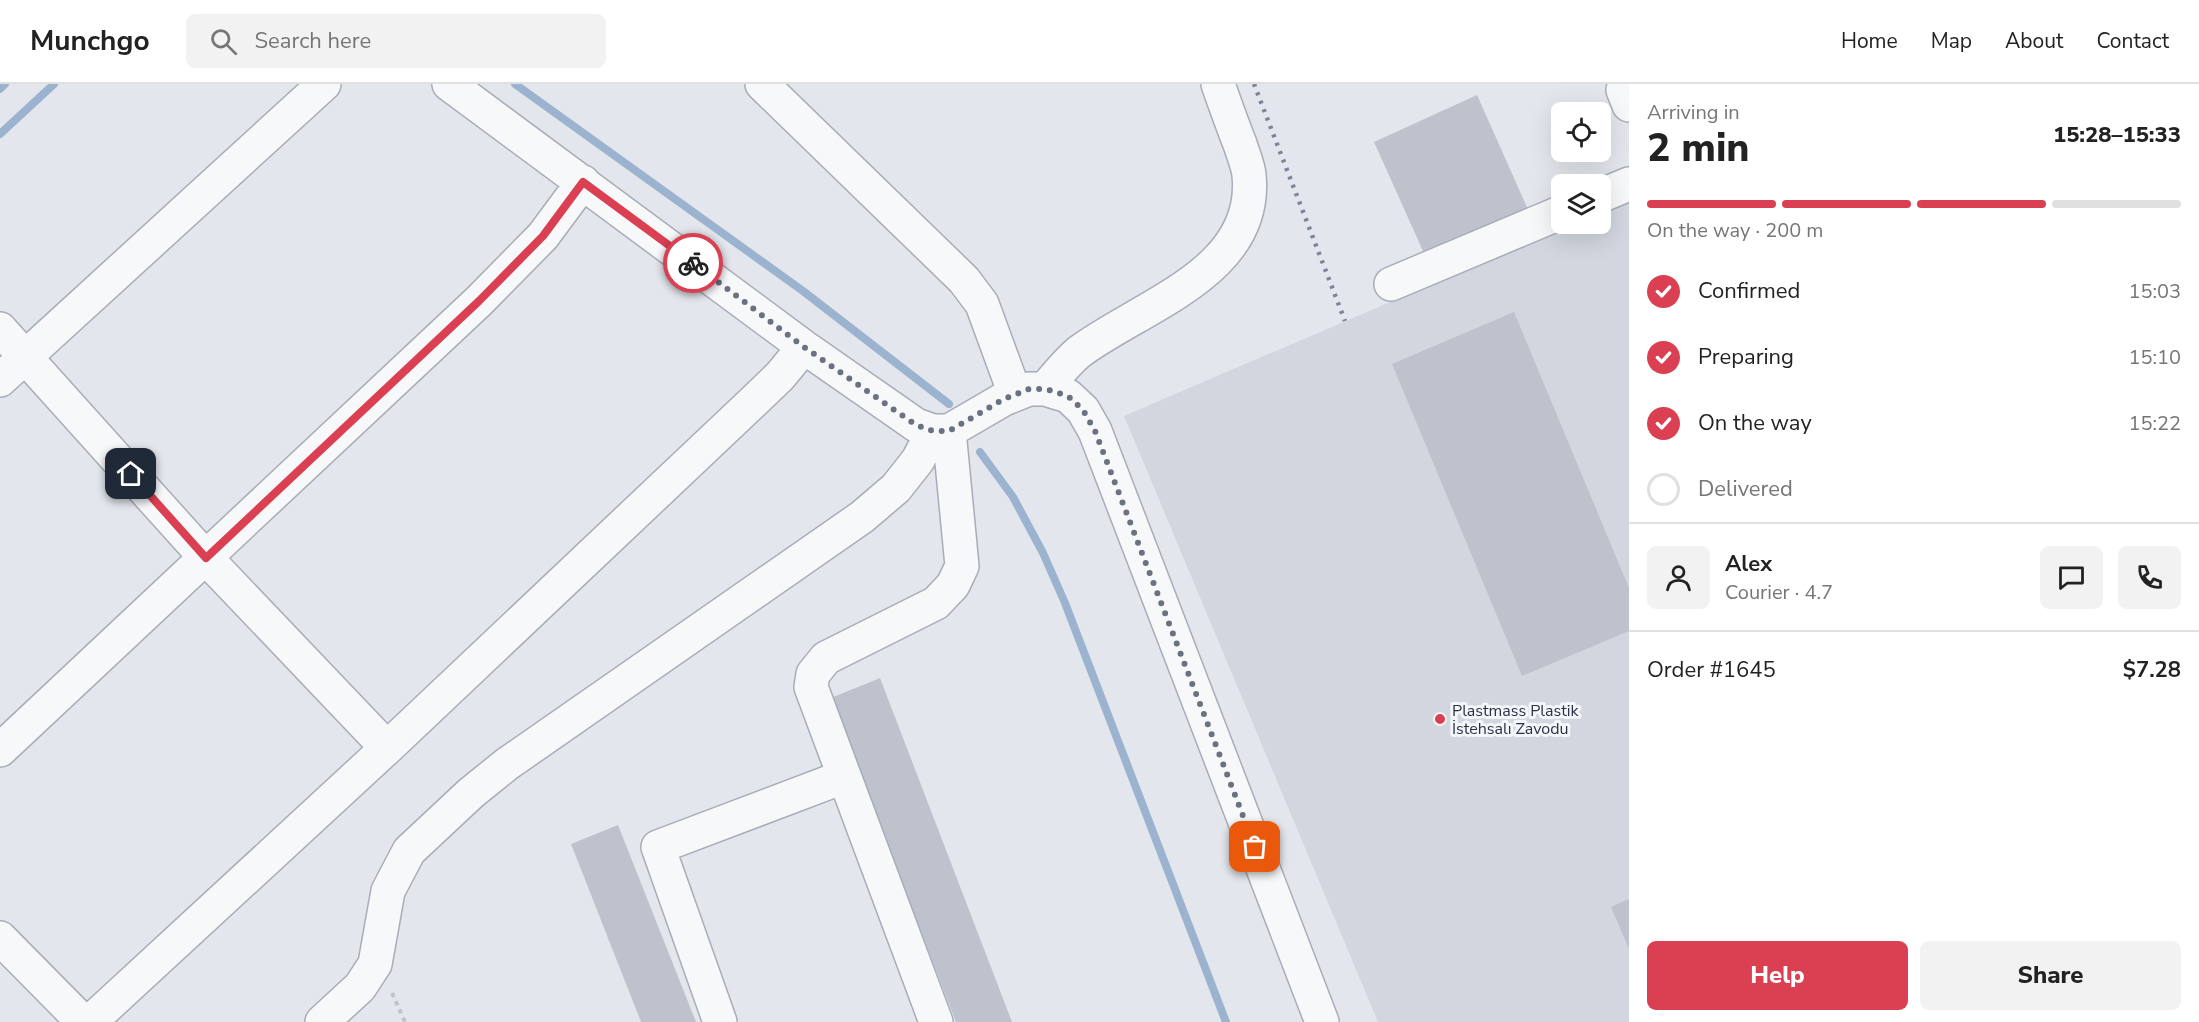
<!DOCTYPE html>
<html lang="en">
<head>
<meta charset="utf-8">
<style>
  :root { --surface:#fff; --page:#f2f2f2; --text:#222; --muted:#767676; --line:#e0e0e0; --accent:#db3f52 }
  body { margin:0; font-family:"Nunito Sans",sans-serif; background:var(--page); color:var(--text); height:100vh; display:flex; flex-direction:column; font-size:22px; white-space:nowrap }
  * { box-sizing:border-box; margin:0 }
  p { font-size:20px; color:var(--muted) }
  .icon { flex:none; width:33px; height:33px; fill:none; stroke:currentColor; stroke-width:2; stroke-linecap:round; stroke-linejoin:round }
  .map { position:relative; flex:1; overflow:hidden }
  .sheet { display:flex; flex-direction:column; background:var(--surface); width:570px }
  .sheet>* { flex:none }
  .buttons { position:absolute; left:1551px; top:18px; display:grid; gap:12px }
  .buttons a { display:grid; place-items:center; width:60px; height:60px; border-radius:9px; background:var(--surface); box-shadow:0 6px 24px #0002; font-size:30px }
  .pin { position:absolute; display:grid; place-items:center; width:51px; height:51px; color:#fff; margin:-26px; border-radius:12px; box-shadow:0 3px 9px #0006 }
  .courier { position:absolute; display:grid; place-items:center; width:60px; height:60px; margin:-30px; border:4px solid #db3f52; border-radius:50%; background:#fff; color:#222; box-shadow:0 2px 8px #0007 }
  .overview em { font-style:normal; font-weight:800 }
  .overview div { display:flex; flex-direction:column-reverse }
  .overview { display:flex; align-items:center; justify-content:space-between; height:102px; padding:0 18px }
  h1 { font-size:39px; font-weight:800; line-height:45px }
  .bar { display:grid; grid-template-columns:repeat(4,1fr); gap:9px 6px; align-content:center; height:72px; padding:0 18px }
  .bar i { height:8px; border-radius:4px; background:var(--line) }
  .bar .current { background:var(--accent) }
  .bar p { grid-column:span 4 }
  .line { display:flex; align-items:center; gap:15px; padding:0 18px; border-top:2px solid var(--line) }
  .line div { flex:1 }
  .round { display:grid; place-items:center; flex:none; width:63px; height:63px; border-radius:9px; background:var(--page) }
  ol { padding:0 18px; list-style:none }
  li { display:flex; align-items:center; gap:18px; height:66px }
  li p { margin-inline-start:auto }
  li .icon { padding:6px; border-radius:50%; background:var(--accent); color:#fff; stroke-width:4 }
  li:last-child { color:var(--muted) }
  li i { width:33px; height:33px; border:3px solid var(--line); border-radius:50% }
  .button { display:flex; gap:12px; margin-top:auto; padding:12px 18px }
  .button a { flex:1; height:69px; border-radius:9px; background:var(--accent); color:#fff; font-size:24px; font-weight:800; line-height:69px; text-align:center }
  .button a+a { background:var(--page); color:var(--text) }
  header { display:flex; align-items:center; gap:36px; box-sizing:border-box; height:84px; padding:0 30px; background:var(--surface); border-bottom:2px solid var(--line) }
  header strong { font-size:28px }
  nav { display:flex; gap:33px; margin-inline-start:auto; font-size:21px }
  .search { width:420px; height:54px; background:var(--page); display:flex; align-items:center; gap:15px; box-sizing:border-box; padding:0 21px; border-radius:9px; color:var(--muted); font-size:22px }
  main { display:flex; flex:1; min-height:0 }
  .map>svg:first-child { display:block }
  .built { fill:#d1d6df }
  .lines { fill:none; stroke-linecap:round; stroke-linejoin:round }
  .stream { stroke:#9cb3cf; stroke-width:8 }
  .building { fill:#bdc2cd }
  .minor-casing { stroke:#a7adb8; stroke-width:36 }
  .path { stroke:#c1c5cb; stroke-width:4; stroke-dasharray:4.5 4.5; stroke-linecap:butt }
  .minor { stroke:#f7f8fa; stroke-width:33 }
  .rail { stroke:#7b8598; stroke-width:4.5; stroke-dasharray:3 6; stroke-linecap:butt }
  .done { stroke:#6a7281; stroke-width:6; stroke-dasharray:0 10.8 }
  .route { stroke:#db3f52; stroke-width:8 }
  .poi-dot { fill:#db3f52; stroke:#f4f6f9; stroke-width:2 }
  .labels { text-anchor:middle; stroke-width:6; stroke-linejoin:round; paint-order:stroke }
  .poi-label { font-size:16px; fill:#293347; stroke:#f4f6f9; text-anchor:start }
</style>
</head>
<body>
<header>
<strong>Munchgo</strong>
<div class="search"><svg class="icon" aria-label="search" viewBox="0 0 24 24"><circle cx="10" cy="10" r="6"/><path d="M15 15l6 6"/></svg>Search here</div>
<nav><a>Home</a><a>Map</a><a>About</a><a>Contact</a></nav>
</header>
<main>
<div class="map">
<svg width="1629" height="938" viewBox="0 0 1629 938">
  <rect width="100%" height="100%" fill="#e3e7ed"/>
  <path class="built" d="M 1629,115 L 1629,938 L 1378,938 L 1124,332 L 1572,140 L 1600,140 L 1601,127 Z"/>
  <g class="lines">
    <path class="stream" d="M 515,0 L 803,207 L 949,320
      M 0,5 L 5,0
      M 0,50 L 54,0
      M 980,368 L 1013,413 L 1043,469 L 1065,519 L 1226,938"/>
  </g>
  <path class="building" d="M 1477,11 L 1530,130 L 1427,176 L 1374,58 Z
    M 1514,228 L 1629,504 L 1629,547 L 1522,592 L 1392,280 Z
    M 880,594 L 1012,938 L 956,938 L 831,614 Z
    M 618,741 L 696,938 L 641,938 L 571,760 Z
    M 1629,815 L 1629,865 L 1611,823 Z"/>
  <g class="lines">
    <defs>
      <path id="minor" d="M 449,0 L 804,263 L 916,341 L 933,347 L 949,347 L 1004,315 L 1029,305 L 1045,305 L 1068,312 L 1083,326 L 1095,347 L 1322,938
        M 762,0 L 964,196 L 982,220 L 1015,310
        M 1623,6 L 1629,21
        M 1600,112 L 1629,100
        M 1391,200 L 1562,128
        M 0,245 L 206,474 L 387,664
        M 0,296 L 324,0
        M 1045,305 C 1056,292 1066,279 1079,268 C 1142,221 1259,188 1249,91 C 1248,81 1243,70 1240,60 C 1232,40 1225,20 1218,0
        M 0,666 L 479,217 L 543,152 L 583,98
        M 0,854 L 83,938
        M 90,938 L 387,664 L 753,318 L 780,292 L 804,263
        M 322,938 L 360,903 L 375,880 L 388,807 L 409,767 L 471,709 L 507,680 L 862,433 L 896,404 L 918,376 L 933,347
        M 720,938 L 658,763 L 843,693
        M 936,938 L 811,603 L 813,590 L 826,574 L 936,519 L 953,501 L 962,482 L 949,347"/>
    </defs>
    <use href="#minor" class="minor-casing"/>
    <path class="path" d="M 392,909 L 405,938"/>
    <use href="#minor" class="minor"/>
    <path class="rail" d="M 1254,0 L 1345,237"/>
  </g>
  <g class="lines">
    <path class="done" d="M 693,179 L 804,263 L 916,341 L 933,347 L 949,347 L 1004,315 L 1029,305 L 1046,305 L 1068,312 L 1083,326 L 1095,347 L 1255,763"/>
    <path class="route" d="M 131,390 L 206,474 L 479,217 L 543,152 L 583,98 L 693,179"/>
  </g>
  <circle class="poi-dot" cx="1440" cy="635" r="6"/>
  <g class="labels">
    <g class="poi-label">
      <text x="1452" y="632">Plastmass Plastik<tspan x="1452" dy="18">İstehsalı Zavodu</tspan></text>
    </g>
  </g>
</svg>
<div class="buttons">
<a><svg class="icon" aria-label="locate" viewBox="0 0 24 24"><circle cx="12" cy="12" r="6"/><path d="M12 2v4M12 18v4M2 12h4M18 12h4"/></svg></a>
<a><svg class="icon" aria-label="layers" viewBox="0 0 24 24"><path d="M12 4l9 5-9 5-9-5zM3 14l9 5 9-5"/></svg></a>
</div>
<div class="pin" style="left:1255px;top:763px;background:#ea580c"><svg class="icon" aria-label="bag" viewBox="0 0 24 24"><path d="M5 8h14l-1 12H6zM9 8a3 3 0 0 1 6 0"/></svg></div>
<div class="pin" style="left:131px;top:390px;background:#1f2937"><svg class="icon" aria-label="home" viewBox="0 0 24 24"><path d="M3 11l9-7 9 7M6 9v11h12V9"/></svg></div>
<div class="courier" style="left:693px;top:179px"><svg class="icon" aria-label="bike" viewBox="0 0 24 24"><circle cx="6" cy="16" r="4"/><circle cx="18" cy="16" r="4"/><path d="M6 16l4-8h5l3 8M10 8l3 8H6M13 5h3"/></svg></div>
</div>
<section class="sheet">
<div class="overview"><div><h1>2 min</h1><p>Arriving in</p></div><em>15:28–15:33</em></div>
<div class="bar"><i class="current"></i><i class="current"></i><i class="current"></i><i></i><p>On the way · 200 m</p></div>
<ol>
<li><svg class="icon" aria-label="check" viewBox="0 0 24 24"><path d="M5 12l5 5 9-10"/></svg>Confirmed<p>15:03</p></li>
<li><svg class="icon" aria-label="check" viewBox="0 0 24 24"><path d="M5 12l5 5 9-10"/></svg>Preparing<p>15:10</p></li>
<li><svg class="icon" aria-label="check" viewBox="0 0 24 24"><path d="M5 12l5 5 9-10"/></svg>On the way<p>15:22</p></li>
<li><i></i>Delivered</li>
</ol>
<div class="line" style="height:108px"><a class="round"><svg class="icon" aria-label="person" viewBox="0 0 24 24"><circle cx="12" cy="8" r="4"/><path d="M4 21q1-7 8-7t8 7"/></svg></a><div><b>Alex</b><p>Courier · 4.7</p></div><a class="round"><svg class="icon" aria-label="chat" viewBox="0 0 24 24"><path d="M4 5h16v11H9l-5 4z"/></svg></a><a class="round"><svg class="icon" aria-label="phone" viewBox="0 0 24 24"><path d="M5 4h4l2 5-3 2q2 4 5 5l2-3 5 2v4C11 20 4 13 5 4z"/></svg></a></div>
<div class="line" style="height:78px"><div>Order #1645</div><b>$7.28</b></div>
<div class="button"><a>Help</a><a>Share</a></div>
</section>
</main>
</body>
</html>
